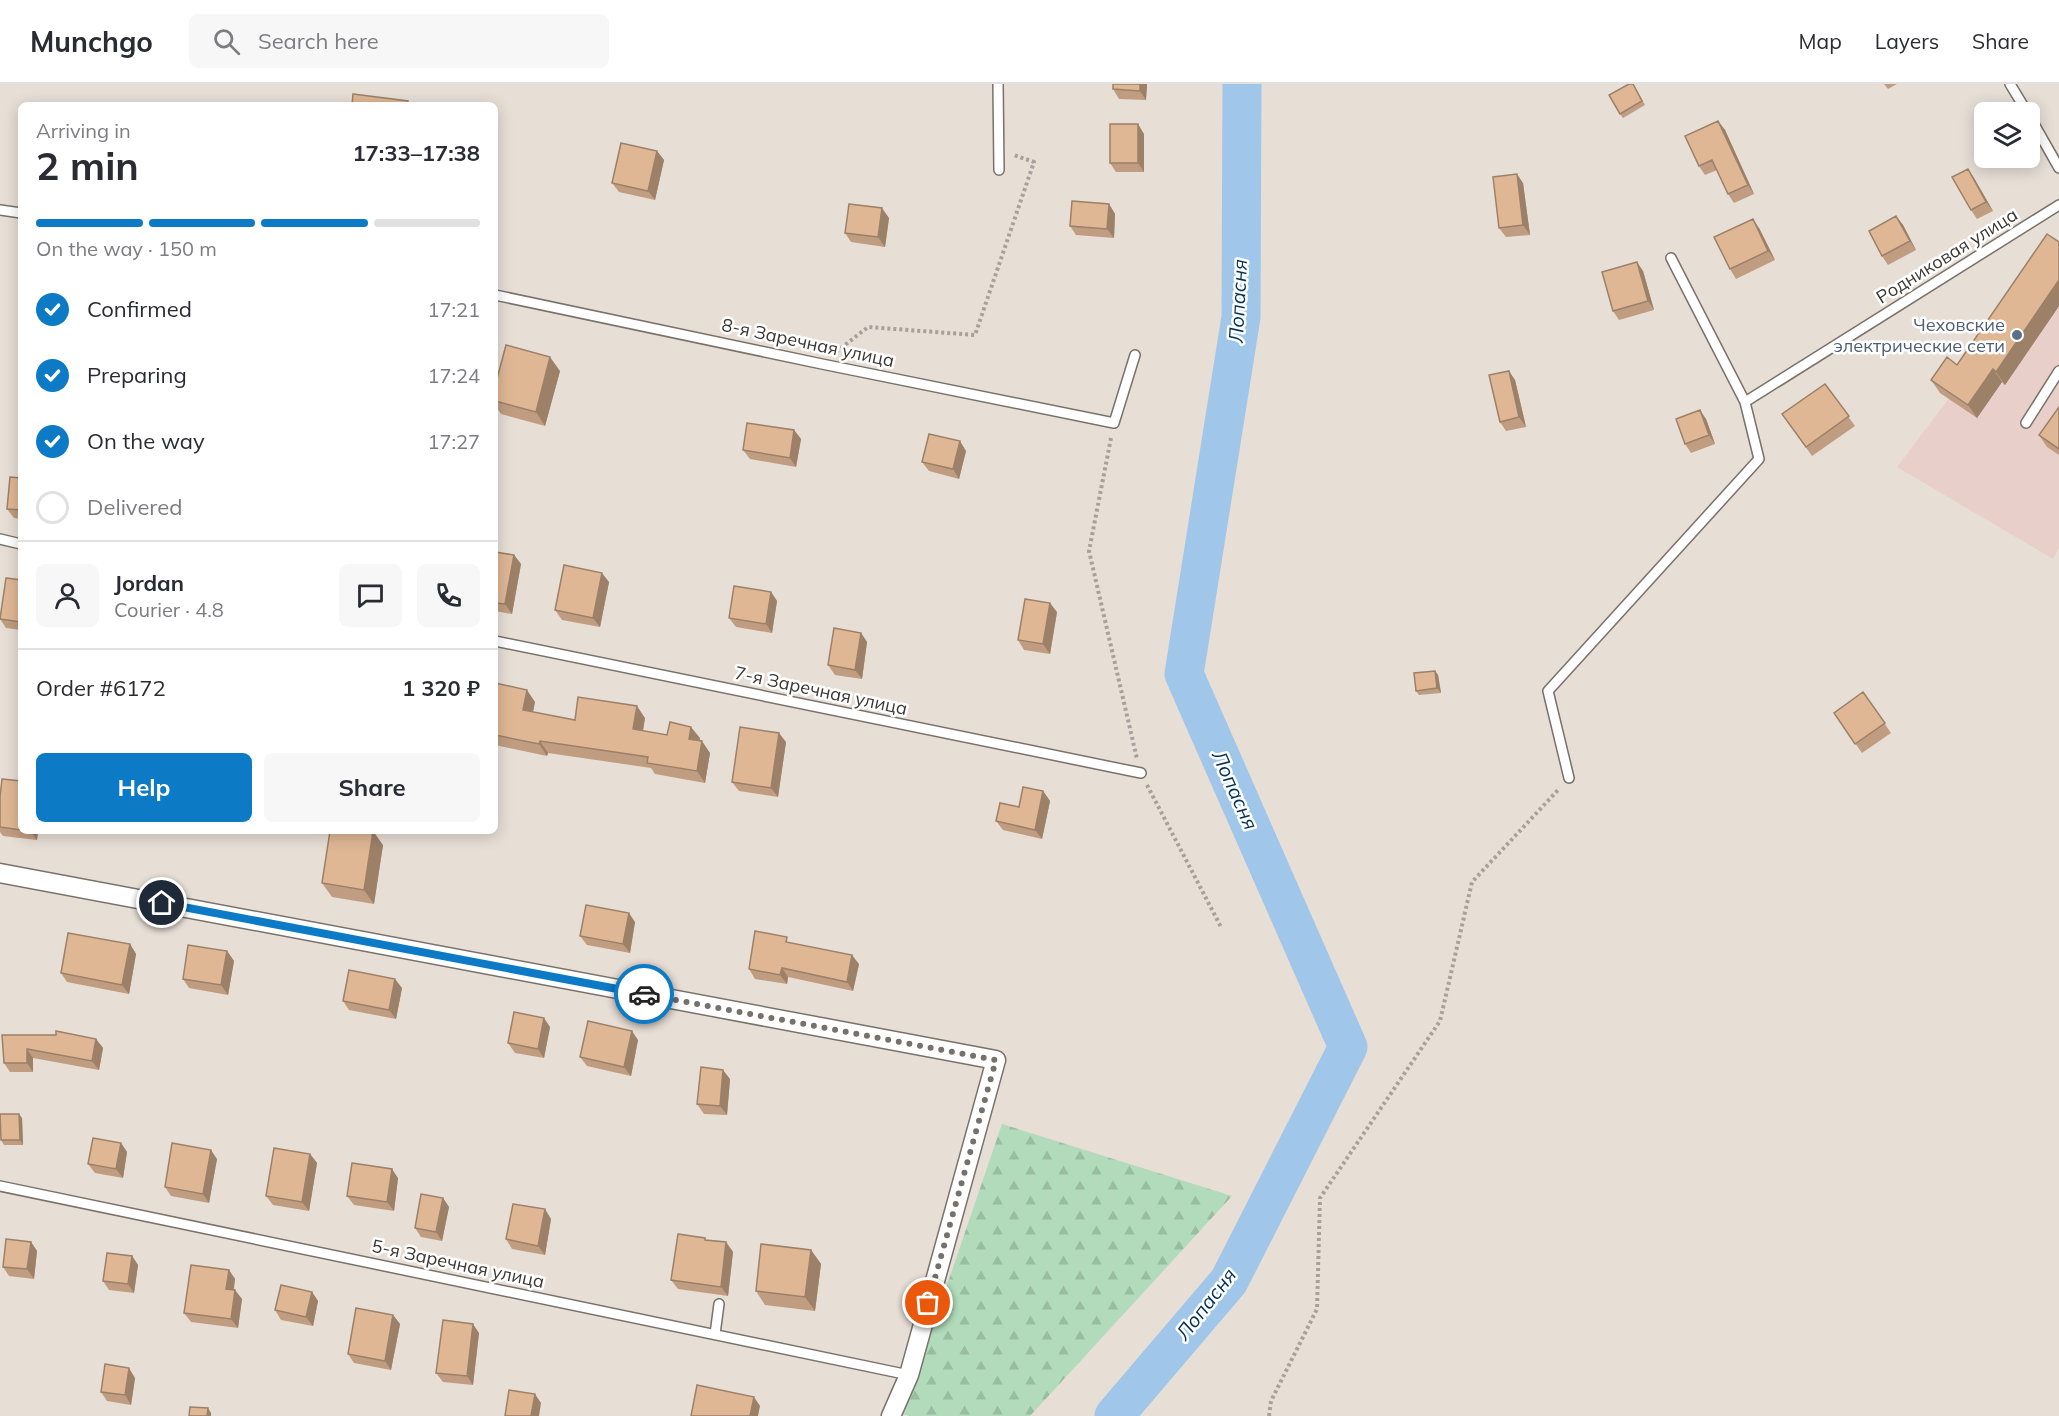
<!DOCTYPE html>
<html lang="en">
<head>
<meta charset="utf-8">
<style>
  :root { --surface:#fff; --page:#f7f7f7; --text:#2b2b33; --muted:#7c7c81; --line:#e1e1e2; --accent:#0c7ac4 }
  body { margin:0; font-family:Mulish,sans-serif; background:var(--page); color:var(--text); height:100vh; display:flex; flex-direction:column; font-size:22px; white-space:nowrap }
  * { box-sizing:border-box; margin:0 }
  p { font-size:20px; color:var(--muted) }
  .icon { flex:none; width:33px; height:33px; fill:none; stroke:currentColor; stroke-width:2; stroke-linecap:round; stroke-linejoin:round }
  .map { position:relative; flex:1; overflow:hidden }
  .panel { position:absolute; left:18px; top:18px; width:480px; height:732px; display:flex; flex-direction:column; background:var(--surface); border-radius:9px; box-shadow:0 3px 15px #0003 }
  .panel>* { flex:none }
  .controls { position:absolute; left:1974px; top:18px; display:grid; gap:12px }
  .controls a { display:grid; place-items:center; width:66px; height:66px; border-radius:9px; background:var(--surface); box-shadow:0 3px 15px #0003; font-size:30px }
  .pin { position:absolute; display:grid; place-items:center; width:51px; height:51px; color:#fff; margin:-26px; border:3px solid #fff; border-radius:50%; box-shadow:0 2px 6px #0007 }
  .courier { position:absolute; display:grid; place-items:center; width:60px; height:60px; margin:-30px; border:4px solid #0c7ac4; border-radius:50%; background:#fff; color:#222; box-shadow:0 2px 8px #0007 }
  .head em { font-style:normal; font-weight:700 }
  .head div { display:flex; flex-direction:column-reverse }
  .head { display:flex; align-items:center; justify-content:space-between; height:102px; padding:0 18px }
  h1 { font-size:39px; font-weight:700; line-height:45px }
  .bar { display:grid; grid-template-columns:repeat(4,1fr); gap:9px 6px; align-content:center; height:72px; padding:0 18px }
  .bar i { height:8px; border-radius:4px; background:var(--line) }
  .bar .selected { background:var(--accent) }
  .bar p { grid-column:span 4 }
  .line { display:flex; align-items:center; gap:15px; padding:0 18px; border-top:2px solid var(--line) }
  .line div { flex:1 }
  .round { display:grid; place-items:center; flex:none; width:63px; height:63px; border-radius:9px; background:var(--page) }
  ol { padding:0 18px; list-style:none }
  li { display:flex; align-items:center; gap:18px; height:66px }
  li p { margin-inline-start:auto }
  li .icon { padding:6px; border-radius:50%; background:var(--accent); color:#fff; stroke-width:4 }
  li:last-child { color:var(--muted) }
  li i { width:33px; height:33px; border:3px solid var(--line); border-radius:50% }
  .action { display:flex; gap:12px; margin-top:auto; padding:12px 18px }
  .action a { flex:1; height:69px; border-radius:9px; background:var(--accent); color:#fff; font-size:24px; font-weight:700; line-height:69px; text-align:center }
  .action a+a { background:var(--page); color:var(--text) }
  header { display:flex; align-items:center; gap:36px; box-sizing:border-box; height:84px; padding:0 30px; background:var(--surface); border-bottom:2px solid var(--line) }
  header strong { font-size:28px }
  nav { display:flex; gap:33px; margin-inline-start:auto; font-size:21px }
  .search { width:420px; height:54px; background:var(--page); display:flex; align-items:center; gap:15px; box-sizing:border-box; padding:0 21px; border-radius:9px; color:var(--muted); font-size:22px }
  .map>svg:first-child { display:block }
  .commercial { fill:#e9cfca }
  .forest { fill:url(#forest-firs) }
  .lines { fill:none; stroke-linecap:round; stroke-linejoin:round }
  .river { stroke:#a0c6e9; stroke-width:39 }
  .service-casing { stroke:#79716a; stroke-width:12 }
  .minor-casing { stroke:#79716a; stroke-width:21 }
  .path { stroke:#a8a19b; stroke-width:4; stroke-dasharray:3 3; stroke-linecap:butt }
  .service { stroke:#fff; stroke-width:9 }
  .minor { stroke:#fff; stroke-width:18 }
  .wall { fill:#c09d80 }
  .shaded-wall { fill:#9c8068 }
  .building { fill:#dfb795; stroke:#9c8068; stroke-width:1.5 }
  .done { stroke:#77716d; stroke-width:6; stroke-dasharray:0 10.8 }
  .route { stroke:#0c7ac4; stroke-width:8 }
  .service-dot { fill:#5c6f8a; stroke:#fff; stroke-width:2 }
  .labels { text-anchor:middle; stroke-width:5; stroke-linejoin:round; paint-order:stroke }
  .street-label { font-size:18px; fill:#3a3734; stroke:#fff }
  .service-label { font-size:18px; fill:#4e5e75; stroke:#fff; text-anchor:end }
  .water-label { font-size:20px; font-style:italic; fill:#053254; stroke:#fff }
</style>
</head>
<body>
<header>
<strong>Munchgo</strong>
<div class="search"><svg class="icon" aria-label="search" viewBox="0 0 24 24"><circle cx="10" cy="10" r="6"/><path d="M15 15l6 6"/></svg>Search here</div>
<nav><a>Map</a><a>Layers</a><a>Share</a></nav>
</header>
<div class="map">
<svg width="2059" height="1332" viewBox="0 0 2059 1332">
  <defs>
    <pattern id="forest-firs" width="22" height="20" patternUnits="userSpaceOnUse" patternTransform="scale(1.5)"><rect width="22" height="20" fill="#b1dbbb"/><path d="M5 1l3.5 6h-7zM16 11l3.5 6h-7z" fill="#99bda1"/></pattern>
  </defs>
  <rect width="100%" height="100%" fill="#e7ded6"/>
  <path class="commercial" d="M 2059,169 L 2059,464 L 2053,475 L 1897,383 Z"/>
  <path class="forest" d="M 1002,1040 L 1232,1112 L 1030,1332 L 909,1332 L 903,1330 Z"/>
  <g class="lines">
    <path class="river" d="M 1114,1332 L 1229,1197 L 1348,963 L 1184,590 L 1241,233 L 1242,0"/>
    <defs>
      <path id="service" d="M 998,0 L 999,86
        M 2010,0 L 2027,28
        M 2030,33 L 2059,84
        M 0,126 L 21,129
        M 1671,174 L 1745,318 L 2059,121
        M 495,211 L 822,280 L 1114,339 L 1135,271
        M 2026,339 L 2059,287
        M 0,455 L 21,460
        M 495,557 L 1141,689
        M 1569,694 L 1548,607 L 1759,375 L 1745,318
        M 0,1102 L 909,1291
        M 715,1250 L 719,1220"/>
      <path id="minor" d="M 0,789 L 996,976 L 909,1291 L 891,1332"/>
    </defs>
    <use href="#service" class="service-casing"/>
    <use href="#minor" class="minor-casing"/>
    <path class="path" d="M 836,268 L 868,243 L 975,251 L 1034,78 L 1014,71
      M 1111,354 L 1089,467 L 1137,675
      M 1147,701 L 1221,843
      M 1269,1332 L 1271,1317 L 1317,1225 L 1320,1114 L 1440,937 L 1472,798 L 1559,705"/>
    <use href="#service" class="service"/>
    <use href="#minor" class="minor"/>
  </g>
  <path class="wall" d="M 1147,0 L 1146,16 L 1119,15 L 1113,5 Z
    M 1884,0 L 1897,0 L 1888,5 Z
    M 1635,3 L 1645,21 L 1623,34 L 1620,30 Z
    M 1718,37 L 1725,46 L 1754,110 L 1734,119 L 1728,110 L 1717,86 L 1705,91 L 1699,82 Z
    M 1144,50 L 1144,88 L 1116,88 L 1110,79 Z
    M 657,67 L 664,76 L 655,116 L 619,108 L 612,99 Z
    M 1968,85 L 1974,94 L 1993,127 L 1977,135 L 1971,126 Z
    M 1523,99 L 1530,151 L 1506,153 L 1499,144 Z
    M 1109,120 L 1115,130 L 1114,154 L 1076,151 L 1070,142 Z
    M 1896,132 L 1903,141 L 1916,166 L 1888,181 L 1882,172 Z
    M 889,134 L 885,163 L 851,158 L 845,149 Z
    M 1759,144 L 1775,176 L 1736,195 L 1730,185 Z
    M 2059,158 L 2059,222 L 2005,301 L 2002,298 L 1977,334 L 1940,309 L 1931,296 L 1957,281 Z
    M 1643,187 L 1654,226 L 1619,236 L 1613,227 Z
    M 560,287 L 545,342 L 501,330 L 495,321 L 495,302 Z
    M 1515,296 L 1526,343 L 1506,347 L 1500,338 Z
    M 1825,300 L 1855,342 L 1812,372 L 1782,330 Z
    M 2059,323 L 2059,371 L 2047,363 L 2039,351 Z
    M 1706,335 L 1715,360 L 1691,369 L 1685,360 Z
    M 794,346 L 801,355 L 796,383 L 750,375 L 743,366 Z
    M 966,367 L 959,395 L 929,387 L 922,378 Z
    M 21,394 L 21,435 L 14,434 L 7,425 Z
    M 495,468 L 514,471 L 521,480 L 512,530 L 495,527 Z
    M 21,496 L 21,546 L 6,544 L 0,535 Z
    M 609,498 L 600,543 L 562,536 L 555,526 Z
    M 771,508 L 777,517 L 772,549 L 736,543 L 729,534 Z
    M 1057,528 L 1050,570 L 1024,566 L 1018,556 Z
    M 861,549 L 867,558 L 862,595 L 835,591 L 828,581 Z
    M 1435,587 L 1438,591 L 1441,609 L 1419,611 L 1416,607 Z
    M 495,599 L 535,618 L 533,628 L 575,636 L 645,634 L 643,647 L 667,651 L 700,654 L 699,657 L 710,669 L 705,699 L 655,690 L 651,684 L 548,669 L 547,672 L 495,661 Z
    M 1863,608 L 1891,649 L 1862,669 L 1834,629 Z
    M 786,658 L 778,713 L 739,707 L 732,698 Z
    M 21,697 L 21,747 L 38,747 L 37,756 L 3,752 L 0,748 L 0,713 Z
    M 1043,707 L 1050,717 L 1042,755 L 1003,746 L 996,737 Z
    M 383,761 L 374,820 L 332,813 L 322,799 Z
    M 635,838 L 630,869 L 587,861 L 580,852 Z
    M 791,859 L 859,880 L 853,907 L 788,893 L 787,900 L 755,895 L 749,885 Z
    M 130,860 L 136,870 L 129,910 L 67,898 L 61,889 Z
    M 227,867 L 234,877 L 228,911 L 189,904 L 183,895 Z
    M 402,904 L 396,935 L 349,926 L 343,917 Z
    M 550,943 L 544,974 L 515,969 L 508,959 Z
    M 2,951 L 96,955 L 103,964 L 99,986 L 33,974 L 33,988 L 10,988 L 4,979 Z
    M 638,956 L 631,992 L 587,982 L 580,973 Z
    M 730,995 L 727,1031 L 704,1030 L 697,1020 Z
    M 22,1034 L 23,1061 L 4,1061 L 1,1056 Z
    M 121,1059 L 127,1068 L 123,1094 L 95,1089 L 88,1080 Z
    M 310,1070 L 317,1079 L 309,1127 L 273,1121 L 266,1112 Z
    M 217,1075 L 209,1119 L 171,1112 L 165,1103 Z
    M 398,1094 L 394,1127 L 354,1121 L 347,1112 Z
    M 443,1114 L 449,1123 L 442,1157 L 421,1153 L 415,1144 Z
    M 551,1135 L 545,1171 L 512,1165 L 506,1155 Z
    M 706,1156 L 726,1158 L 733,1168 L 728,1212 L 678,1205 L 671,1196 Z
    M 31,1158 L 37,1167 L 34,1195 L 9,1192 L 3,1183 Z
    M 811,1166 L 821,1180 L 815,1227 L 765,1221 L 756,1207 Z
    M 132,1172 L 138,1181 L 134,1209 L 109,1206 L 103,1197 Z
    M 229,1186 L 235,1195 L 234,1206 L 242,1215 L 238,1244 L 191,1238 L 184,1229 Z
    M 312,1208 L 318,1217 L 313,1242 L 281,1236 L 275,1226 Z
    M 393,1231 L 400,1240 L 391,1286 L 354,1279 L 348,1270 Z
    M 479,1249 L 473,1301 L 443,1298 L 436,1289 Z
    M 135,1294 L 131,1321 L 107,1317 L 101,1308 Z"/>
  <path class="shaded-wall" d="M 1140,0 L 1147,0 L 1146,16 L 1140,7 Z
    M 1718,37 L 1725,46 L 1754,110 L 1748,101 Z
    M 1138,40 L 1144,50 L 1144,88 L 1138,79 Z
    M 657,67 L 664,76 L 655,116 L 648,107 Z
    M 1968,85 L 1974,94 L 1993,127 L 1986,118 Z
    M 1517,90 L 1523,99 L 1530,151 L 1523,141 Z
    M 1109,120 L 1115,130 L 1114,154 L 1107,145 Z
    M 882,124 L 889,134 L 885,163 L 878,153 Z
    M 1896,132 L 1903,141 L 1916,166 L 1910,157 Z
    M 1753,135 L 1759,144 L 1775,176 L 1768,167 Z
    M 1637,178 L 1643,187 L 1654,226 L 1648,217 Z
    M 2059,196 L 2059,222 L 2005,301 L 1996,288 Z
    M 550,273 L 560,287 L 545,342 L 536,328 Z
    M 1993,285 L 2002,298 L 1977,334 L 1968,321 Z
    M 1509,287 L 1515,296 L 1526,343 L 1519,333 Z
    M 1700,326 L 1706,335 L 1715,360 L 1709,351 Z
    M 794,346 L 801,355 L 796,383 L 790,374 Z
    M 960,357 L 966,367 L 959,395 L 953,385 Z
    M 514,471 L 521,480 L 512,530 L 505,520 Z
    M 602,489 L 609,498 L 600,543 L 593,534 Z
    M 771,508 L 777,517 L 772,549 L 766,540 Z
    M 1050,519 L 1057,528 L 1050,570 L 1043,560 Z
    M 861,549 L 867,558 L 862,595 L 855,586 Z
    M 1435,587 L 1438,591 L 1441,609 L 1437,604 Z
    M 527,606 L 535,618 L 531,637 L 523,626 Z
    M 637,622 L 645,634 L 641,657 L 633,645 Z
    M 691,643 L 700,654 L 697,667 L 689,655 Z
    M 779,649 L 786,658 L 778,713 L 771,704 Z
    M 540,657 L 548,669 L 547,672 L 539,660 Z
    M 702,657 L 710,669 L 705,699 L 697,687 Z
    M 1043,707 L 1050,717 L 1042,755 L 1035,746 Z
    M 30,747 L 38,747 L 37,756 Z
    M 373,747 L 383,761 L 374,820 L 364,806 Z
    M 629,829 L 635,838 L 630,869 L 623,860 Z
    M 130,860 L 136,870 L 129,910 L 122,901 Z
    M 227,867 L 234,877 L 228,911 L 221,901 Z
    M 852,871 L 859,880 L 853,907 L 847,898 Z
    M 782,884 L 788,893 L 787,900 L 780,891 Z
    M 395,895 L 402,904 L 396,935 L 389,926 Z
    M 544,934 L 550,943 L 544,974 L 538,965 Z
    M 632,947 L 638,956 L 631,992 L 624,983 Z
    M 96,955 L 103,964 L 99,986 L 92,977 Z
    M 27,965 L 33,974 L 33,988 L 27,979 Z
    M 723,986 L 730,995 L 727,1031 L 720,1022 Z
    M 19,1030 L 22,1034 L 23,1061 L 20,1056 Z
    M 121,1059 L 127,1068 L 123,1094 L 116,1085 Z
    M 211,1066 L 217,1075 L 209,1119 L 203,1110 Z
    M 310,1070 L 317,1079 L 309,1127 L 302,1118 Z
    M 392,1085 L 398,1094 L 394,1127 L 387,1118 Z
    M 443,1114 L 449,1123 L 442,1157 L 436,1148 Z
    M 545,1125 L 551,1135 L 545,1171 L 538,1162 Z
    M 31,1158 L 37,1167 L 34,1195 L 27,1185 Z
    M 726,1158 L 733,1168 L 728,1212 L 721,1203 Z
    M 811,1166 L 821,1180 L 815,1227 L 805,1213 Z
    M 132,1172 L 138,1181 L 134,1209 L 128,1200 Z
    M 229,1186 L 235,1195 L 232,1214 L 226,1205 Z
    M 235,1206 L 242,1215 L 238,1244 L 231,1235 Z
    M 312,1208 L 318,1217 L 313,1242 L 306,1233 Z
    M 393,1231 L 400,1240 L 391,1286 L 385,1277 Z
    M 473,1240 L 479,1249 L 473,1301 L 467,1292 Z
    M 129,1284 L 135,1294 L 131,1321 L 125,1311 Z
    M 535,1310 L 541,1319 L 539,1332 L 531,1332 Z
    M 754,1313 L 760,1322 L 758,1332 L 750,1332 Z
    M 208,1324 L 211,1329 L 211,1332 L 207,1332 Z"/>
  <path class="building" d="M 1113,0 L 1140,0 L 1140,7 L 1113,5 Z
    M 1629,0 L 1633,0 L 1642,17 L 1620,30 L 1609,11 Z
    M 353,10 L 408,17 L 407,21 L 352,21 Z
    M 1718,37 L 1748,101 L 1728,110 L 1712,76 L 1699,82 L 1685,52 Z
    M 1110,40 L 1138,40 L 1138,79 L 1110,79 Z
    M 621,59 L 657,67 L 648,107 L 612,99 Z
    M 1968,85 L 1986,118 L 1971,126 L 1952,93 Z
    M 1517,90 L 1523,141 L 1499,144 L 1493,93 Z
    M 1072,117 L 1109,120 L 1107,145 L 1070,142 Z
    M 849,120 L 882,124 L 878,153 L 845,149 Z
    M 1896,132 L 1910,157 L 1882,172 L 1869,147 Z
    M 1753,135 L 1768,167 L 1730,185 L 1714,153 Z
    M 2047,150 L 2059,158 L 2059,196 L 1996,288 L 1993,285 L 1968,321 L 1931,296 L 1947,273 L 1957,281 Z
    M 1637,178 L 1648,217 L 1613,227 L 1602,188 Z
    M 506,261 L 550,273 L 536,328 L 495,317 L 495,302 Z
    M 1509,287 L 1519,333 L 1500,338 L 1489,291 Z
    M 1825,300 L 1849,332 L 1806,363 L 1782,330 Z
    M 2059,323 L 2059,365 L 2039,351 Z
    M 1700,326 L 1709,351 L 1685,360 L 1676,335 Z
    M 747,339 L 794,346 L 790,374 L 743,366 Z
    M 929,350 L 960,357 L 953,385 L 922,378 Z
    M 10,393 L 21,394 L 21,426 L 7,425 Z
    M 495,468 L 514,471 L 505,520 L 495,519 Z
    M 564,481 L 602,489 L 593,534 L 555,526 Z
    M 6,494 L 21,496 L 21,538 L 0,535 Z
    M 734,502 L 771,508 L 766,540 L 729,534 Z
    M 1025,515 L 1050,519 L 1043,560 L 1018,556 Z
    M 834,544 L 861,549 L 855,586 L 828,581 Z
    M 1435,587 L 1437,604 L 1416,607 L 1414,589 Z
    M 495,599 L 527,606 L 523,626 L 575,636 L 578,613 L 637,622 L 633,645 L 667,651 L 670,638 L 691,643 L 689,655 L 702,657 L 697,687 L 647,679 L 648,673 L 540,657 L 539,660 L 495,651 Z
    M 1863,608 L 1885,639 L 1855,660 L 1834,629 Z
    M 740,643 L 779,649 L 771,704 L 732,698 Z
    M 2,695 L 21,697 L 21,746 L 0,743 L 0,713 Z
    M 1023,703 L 1043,707 L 1035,746 L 996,737 L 1000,719 L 1019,723 Z
    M 330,747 L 373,747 L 364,806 L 322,799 Z
    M 586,821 L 629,829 L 623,860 L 580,852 Z
    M 755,847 L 787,853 L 786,858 L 852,871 L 847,898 L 782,884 L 780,891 L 749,885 Z
    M 68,849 L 130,860 L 122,901 L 61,889 Z
    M 188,861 L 227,867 L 221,901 L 183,895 Z
    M 349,886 L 395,895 L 389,926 L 343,917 Z
    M 514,928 L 544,934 L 538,965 L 508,959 Z
    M 588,937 L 632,947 L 624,983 L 580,973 Z
    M 56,947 L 96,955 L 92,977 L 27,965 L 27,979 L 4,979 L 2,951 L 56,951 Z
    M 701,983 L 723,986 L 720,1022 L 697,1020 Z
    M 0,1030 L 19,1030 L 20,1056 L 1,1056 Z
    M 93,1054 L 121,1059 L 116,1085 L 88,1080 Z
    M 172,1059 L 211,1066 L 203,1110 L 165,1103 Z
    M 274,1064 L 310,1070 L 302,1118 L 266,1112 Z
    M 352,1079 L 392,1085 L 387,1118 L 347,1112 Z
    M 421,1110 L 443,1114 L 436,1148 L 415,1144 Z
    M 513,1120 L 545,1125 L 538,1162 L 506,1155 Z
    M 678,1150 L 705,1154 L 705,1156 L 726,1158 L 721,1203 L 671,1196 Z
    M 6,1155 L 31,1158 L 27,1185 L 3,1183 Z
    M 761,1160 L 811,1166 L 805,1213 L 756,1207 Z
    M 107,1169 L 132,1172 L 128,1200 L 103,1197 Z
    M 191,1181 L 229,1186 L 226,1205 L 235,1206 L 231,1235 L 184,1229 Z
    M 281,1201 L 312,1208 L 306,1233 L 275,1226 Z
    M 356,1224 L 393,1231 L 385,1277 L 348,1270 Z
    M 443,1236 L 473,1240 L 467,1292 L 436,1289 Z
    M 105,1280 L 129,1284 L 125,1311 L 101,1308 Z
    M 697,1301 L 754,1313 L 750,1332 L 691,1332 Z
    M 509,1306 L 535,1310 L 531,1332 L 505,1332 Z
    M 190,1323 L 208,1324 L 207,1332 L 189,1332 Z"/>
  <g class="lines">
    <path class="done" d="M 644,910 L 996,976 L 928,1219"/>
    <path class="route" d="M 162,819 L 644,910"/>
  </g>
  <circle class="service-dot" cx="2017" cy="251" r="6"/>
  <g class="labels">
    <g class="street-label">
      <text transform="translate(1947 172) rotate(-32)" y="6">Родниковая улица</text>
      <text transform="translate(808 259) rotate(12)" y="6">8-я Заречная улица</text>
      <text transform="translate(821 607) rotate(12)" y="6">7-я Заречная улица</text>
      <text transform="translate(458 1180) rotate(12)" y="6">5-я Заречная улица</text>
    </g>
    <g class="service-label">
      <text x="2005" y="247">Чеховские<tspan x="2005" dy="21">электрические сети</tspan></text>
    </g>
    <g class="water-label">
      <text transform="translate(1238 217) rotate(-87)" y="7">Лопасня</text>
      <text transform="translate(1235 706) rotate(66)" y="7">Лопасня</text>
      <text transform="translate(1206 1220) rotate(-52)" y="7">Лопасня</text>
    </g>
  </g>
</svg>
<div class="controls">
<a><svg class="icon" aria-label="layers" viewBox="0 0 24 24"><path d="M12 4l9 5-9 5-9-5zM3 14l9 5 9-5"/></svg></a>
</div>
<div class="pin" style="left:928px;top:1219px;background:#ea580c"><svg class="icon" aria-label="bag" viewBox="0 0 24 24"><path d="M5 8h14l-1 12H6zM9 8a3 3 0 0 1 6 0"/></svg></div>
<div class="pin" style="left:162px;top:819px;background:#1f2937"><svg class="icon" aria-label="home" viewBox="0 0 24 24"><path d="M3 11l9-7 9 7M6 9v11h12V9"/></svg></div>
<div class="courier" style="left:644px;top:910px"><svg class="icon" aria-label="car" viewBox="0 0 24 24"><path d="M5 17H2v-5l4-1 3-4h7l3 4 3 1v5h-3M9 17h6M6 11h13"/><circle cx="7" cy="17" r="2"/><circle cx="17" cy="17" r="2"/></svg></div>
<section class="panel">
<div class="head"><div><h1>2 min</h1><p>Arriving in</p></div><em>17:33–17:38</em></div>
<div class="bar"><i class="selected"></i><i class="selected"></i><i class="selected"></i><i></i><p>On the way · 150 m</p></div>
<ol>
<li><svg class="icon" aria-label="check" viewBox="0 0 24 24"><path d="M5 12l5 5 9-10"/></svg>Confirmed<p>17:21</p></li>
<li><svg class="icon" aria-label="check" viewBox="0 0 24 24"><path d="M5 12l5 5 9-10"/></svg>Preparing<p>17:24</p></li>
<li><svg class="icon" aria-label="check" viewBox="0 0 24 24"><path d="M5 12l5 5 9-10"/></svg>On the way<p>17:27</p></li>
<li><i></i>Delivered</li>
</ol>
<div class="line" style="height:108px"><a class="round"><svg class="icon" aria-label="person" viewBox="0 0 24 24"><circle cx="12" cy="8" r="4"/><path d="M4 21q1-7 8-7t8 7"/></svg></a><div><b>Jordan</b><p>Courier · 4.8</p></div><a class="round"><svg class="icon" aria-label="chat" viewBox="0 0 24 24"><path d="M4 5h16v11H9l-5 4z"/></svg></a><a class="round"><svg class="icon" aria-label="phone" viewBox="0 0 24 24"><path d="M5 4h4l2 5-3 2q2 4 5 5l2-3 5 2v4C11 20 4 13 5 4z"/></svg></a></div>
<div class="line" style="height:78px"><div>Order #6172</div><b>1 320 ₽</b></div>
<div class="action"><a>Help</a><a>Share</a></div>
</section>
</div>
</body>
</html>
